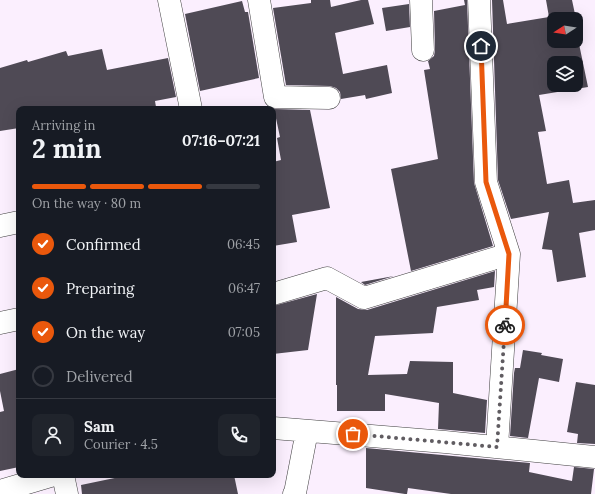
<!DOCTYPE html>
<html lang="en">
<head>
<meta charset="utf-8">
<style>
  :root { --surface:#171b24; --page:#20242c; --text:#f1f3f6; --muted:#9ea1a6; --line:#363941; --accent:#ea580c }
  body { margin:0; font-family:Lora,serif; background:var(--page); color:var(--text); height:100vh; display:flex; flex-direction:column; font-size:15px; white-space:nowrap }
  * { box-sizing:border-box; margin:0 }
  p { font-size:13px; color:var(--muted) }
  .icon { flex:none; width:22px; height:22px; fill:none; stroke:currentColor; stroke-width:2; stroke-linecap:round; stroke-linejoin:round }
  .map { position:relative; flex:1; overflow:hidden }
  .sheet { position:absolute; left:16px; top:106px; width:260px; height:372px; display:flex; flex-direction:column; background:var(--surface); border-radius:8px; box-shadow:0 4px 16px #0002 }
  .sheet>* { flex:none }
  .needle { width:26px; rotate:258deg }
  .controls { position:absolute; left:547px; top:12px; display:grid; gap:8px }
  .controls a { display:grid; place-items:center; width:36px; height:36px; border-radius:8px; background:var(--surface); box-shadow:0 4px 16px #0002; font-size:20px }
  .pin { position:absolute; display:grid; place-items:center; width:34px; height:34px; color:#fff; margin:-17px; border:2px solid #fff; border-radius:50%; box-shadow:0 1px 4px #0007 }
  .courier { position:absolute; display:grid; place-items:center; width:40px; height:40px; margin:-20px; border:3px solid #ea580c; border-radius:50%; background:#fff; color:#222; box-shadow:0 1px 5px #0007 }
  .overview em { font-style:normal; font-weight:800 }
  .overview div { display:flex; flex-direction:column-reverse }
  .overview { display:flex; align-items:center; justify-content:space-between; height:68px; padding:0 16px }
  h1 { font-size:26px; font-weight:800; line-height:30px }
  .bar { display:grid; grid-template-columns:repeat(4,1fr); gap:6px 4px; align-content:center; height:48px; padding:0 16px }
  .bar i { height:5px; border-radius:3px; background:var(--line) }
  .bar .selected { background:var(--accent) }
  .bar p { grid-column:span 4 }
  .line { display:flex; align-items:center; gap:10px; padding:0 16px; border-top:1px solid var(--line) }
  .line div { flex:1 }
  .round { display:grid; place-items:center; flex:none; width:42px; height:42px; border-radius:8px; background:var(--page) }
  ol { padding:0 16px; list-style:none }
  li { display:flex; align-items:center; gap:12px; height:44px }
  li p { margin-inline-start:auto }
  li .icon { padding:4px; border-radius:50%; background:var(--accent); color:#fff; stroke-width:4 }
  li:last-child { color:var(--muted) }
  li i { width:22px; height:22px; border:2px solid var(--line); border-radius:50% }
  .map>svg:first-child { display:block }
  .building { fill:#4f4a55; fill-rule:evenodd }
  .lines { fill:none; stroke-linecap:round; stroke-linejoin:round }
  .minor-casing { stroke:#404040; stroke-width:23 }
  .minor { stroke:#fff; stroke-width:22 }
  .done { stroke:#605c61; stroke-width:4; stroke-dasharray:0 7.2 }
  .route { stroke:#ea580c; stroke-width:5 }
</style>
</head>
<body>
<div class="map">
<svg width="595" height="494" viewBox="0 0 595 494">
  <rect width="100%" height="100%" fill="#fbeffe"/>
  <path class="building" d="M 311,0 L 330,0 L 331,7 L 361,0 L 368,0 L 374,24 L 335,33 L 343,74 L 387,65 L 392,93 L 366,99 L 365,95 L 341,99 L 340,92 L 336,88 L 330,86 L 286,85 L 273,8 L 311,3 Z
    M 464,0 L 467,0 L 474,183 L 493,246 L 411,271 L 391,169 L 438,159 L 424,70 L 430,69 L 428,61 L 434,56 L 435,50 L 434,11 L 465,5 Z
    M 492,0 L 503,0 L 507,24 L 549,17 L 546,0 L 572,0 L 576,19 L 554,19 L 554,41 L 576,41 L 576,21 L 579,38 L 578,39 L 588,87 L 539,95 L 546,131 L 538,132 L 547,184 L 569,180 L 573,203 L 595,200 L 595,230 L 579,233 L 586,277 L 557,282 L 552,250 L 542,249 L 549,212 L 511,219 L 498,180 ZM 554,63 L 576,63 L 576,85 L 554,85 Z
    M 242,1 L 245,12 L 248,12 L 259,78 L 200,91 L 185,14 Z
    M 409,4 L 410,27 L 386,31 L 382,8 Z
    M 102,49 L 107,70 L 168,58 L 176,97 L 155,101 L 156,107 L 144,109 L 19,109 L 19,128 L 0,131 L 0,68 L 27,60 L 28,62 L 66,51 L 68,56 Z
    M 274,109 L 310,110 L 330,208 L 292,215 L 297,242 L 273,246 L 273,162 L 281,160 L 277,138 L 280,137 Z
    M 495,271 L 494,287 L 477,290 L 479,300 L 437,307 L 433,333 L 375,336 L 368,375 L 407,374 L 410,361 L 453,362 L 453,393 L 487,400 L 485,433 L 438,429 L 439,403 L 385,394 L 385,411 L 337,411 L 337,385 L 336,385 L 336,297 L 358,309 L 367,310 Z
    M 394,276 L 365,285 L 361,282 Z
    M 317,294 L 308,350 L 273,354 L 273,306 Z
    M 523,350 L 542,353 L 541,355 L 563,359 L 559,382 L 539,378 L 528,438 L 510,436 L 514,373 L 515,368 L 520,368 Z
    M 19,369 L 19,467 L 0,471 L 0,412 L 4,411 L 0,391 L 0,374 Z
    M 576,382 L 595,385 L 595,444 L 577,443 L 578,434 L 567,432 Z
    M 366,448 L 530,463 L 529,472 L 572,481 L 574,467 L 594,469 L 591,494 L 451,494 L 408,488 L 407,494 L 405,494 L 366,488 Z
    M 129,475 L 234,475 L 238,494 L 82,494 L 81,485 Z"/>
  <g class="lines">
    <defs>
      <path id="minor" d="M 169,0 L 191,109
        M 259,0 L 275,97 L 329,98
        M 421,0 L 423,50
        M 479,0 L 486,182 L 509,254 L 497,447
        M 0,226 L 19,222
        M 273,294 L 327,278 L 364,298 L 509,254
        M 0,323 L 19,319
        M 273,428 L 445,442 L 595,457
        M 63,475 L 67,494
        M 0,491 L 54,475
        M 294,494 L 295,493 L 307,431"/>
    </defs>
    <use href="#minor" class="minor-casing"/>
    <use href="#minor" class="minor"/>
  </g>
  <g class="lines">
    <path class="done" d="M 353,434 L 497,447 L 505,325"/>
    <path class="route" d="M 481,46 L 486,182 L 509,254 L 505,325"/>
  </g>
</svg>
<div class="controls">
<a><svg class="needle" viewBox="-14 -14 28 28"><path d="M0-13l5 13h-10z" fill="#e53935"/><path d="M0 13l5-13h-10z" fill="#9ea1a6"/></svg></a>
<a><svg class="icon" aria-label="layers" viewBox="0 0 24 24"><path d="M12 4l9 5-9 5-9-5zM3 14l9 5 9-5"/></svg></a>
</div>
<div class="pin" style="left:353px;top:434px;background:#ea580c"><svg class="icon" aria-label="bag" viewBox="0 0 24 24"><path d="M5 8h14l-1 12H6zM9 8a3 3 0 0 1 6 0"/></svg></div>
<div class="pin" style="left:481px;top:46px;background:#1f2937"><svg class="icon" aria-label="home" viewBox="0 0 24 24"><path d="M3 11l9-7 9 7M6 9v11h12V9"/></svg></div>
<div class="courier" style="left:505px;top:325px"><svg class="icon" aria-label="bike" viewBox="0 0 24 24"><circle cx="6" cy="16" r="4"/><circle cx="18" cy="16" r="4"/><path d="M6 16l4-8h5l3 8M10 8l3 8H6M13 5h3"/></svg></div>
<section class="sheet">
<div class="overview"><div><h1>2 min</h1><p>Arriving in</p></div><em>07:16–07:21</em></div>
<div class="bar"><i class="selected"></i><i class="selected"></i><i class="selected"></i><i></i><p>On the way · 80 m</p></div>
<ol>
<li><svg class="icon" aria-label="check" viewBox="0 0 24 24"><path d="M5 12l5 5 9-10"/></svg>Confirmed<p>06:45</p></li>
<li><svg class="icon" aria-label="check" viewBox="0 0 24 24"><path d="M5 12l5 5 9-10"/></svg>Preparing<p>06:47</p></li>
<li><svg class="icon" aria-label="check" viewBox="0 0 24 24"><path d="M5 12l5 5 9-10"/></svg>On the way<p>07:05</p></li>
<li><i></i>Delivered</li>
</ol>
<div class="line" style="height:72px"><a class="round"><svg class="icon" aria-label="person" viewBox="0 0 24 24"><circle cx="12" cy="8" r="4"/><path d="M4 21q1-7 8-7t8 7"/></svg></a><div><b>Sam</b><p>Courier · 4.5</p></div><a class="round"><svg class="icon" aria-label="phone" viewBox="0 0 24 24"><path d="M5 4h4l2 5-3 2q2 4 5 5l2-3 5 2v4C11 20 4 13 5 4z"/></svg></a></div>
</section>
</div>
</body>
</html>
